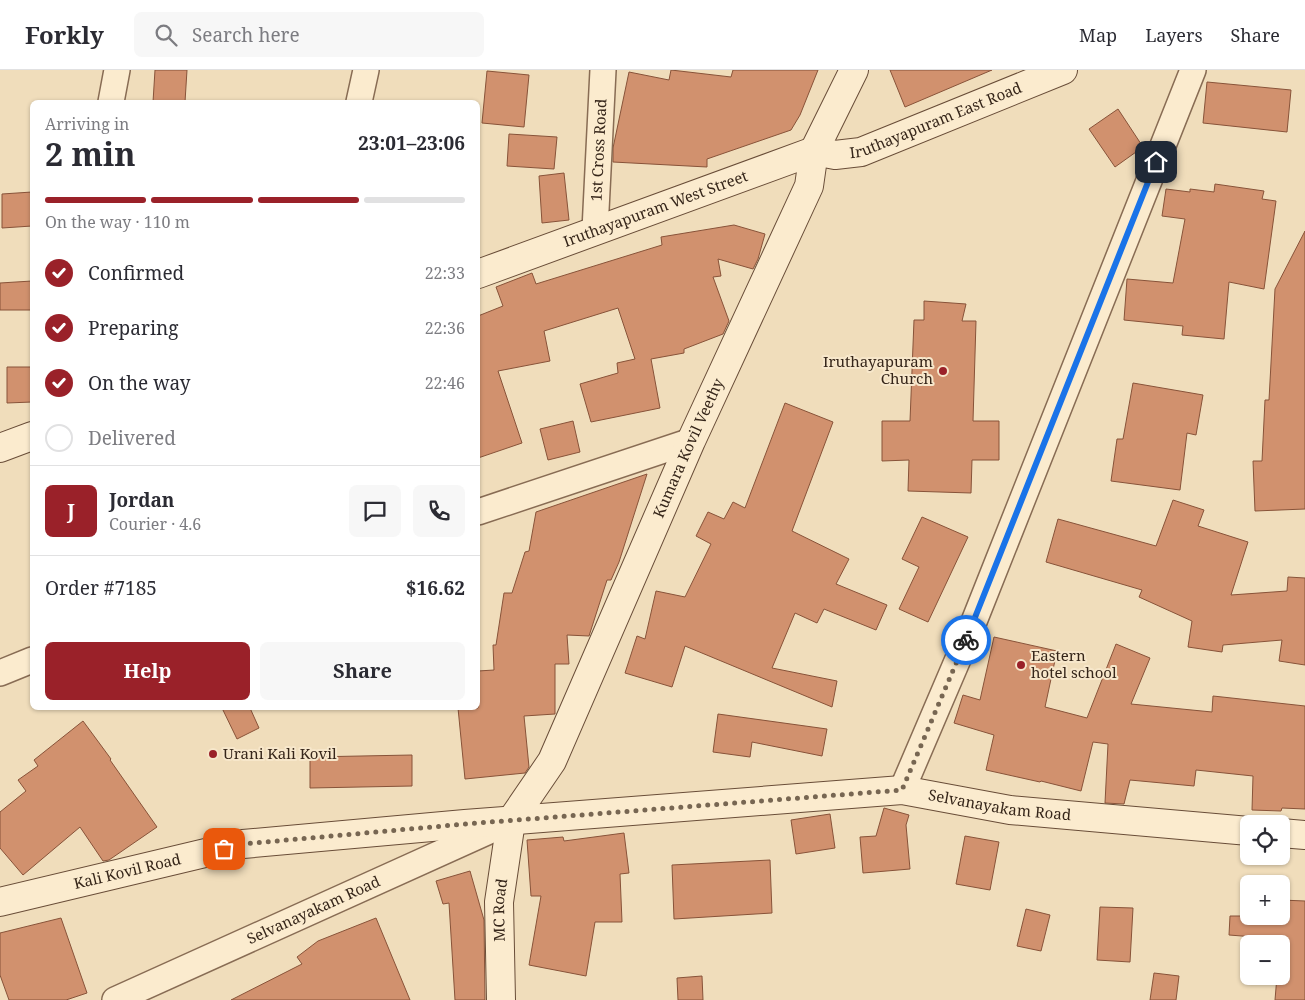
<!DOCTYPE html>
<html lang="en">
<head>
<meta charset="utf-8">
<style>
  :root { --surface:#fff; --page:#f7f7f7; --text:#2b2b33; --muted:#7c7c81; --line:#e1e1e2; --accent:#9a2129 }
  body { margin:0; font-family:"Noto Serif",serif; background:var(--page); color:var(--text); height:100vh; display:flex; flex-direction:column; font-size:19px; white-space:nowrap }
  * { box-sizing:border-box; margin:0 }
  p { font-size:16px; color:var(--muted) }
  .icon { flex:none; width:28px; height:28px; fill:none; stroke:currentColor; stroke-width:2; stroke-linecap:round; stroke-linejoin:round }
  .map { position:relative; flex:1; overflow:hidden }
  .side { position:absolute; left:30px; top:30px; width:450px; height:610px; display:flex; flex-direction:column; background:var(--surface); border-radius:8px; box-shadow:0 1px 4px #0004 }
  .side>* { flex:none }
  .buttons { position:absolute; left:1240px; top:745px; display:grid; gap:10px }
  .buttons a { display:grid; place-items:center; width:50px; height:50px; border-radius:8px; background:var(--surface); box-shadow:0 1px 4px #0004; font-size:25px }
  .pin { position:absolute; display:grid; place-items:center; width:42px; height:42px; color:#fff; margin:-21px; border-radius:10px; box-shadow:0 2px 8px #0006 }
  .courier { position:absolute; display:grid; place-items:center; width:50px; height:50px; margin:-25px; border:4px solid #1a73e8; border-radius:50%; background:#fff; color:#222; box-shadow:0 1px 6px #0007 }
  .overview em { font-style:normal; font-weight:700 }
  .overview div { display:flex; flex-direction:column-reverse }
  .overview { display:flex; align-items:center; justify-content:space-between; height:85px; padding:0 15px }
  h1 { font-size:32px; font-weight:700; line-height:38px }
  .bar { display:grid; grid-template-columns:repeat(4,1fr); gap:8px 5px; align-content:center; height:60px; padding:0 15px }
  .bar i { height:6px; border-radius:4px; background:var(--line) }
  .bar .selected { background:var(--accent) }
  .bar p { grid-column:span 4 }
  .line { display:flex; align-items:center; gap:12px; padding:0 15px; border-top:1px solid var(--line) }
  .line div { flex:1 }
  .round { display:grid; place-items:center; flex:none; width:52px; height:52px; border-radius:8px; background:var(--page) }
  ol { padding:0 15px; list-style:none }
  li { display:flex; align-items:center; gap:15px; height:55px }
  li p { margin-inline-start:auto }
  li .icon { padding:5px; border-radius:50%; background:var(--accent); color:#fff; stroke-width:4 }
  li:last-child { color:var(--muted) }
  li i { width:28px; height:28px; border:2px solid var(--line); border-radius:50% }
  .cta { display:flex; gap:10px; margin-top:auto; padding:10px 15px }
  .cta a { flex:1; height:58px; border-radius:8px; background:var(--accent); color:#fff; font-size:20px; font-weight:700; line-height:58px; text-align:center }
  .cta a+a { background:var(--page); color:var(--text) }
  header { display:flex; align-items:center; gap:30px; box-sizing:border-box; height:70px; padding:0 25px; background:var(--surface); border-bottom:1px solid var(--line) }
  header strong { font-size:24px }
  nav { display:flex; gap:28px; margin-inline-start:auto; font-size:18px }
  .search { width:350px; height:45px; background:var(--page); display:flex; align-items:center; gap:12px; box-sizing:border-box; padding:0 18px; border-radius:8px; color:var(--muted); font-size:19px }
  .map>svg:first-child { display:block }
  .building { fill:#d1916e; stroke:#885339 }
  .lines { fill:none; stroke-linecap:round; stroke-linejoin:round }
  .street-casing { stroke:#886c54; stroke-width:28 }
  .secondary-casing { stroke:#694d38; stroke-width:30 }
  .street { stroke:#fbebce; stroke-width:25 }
  .secondary { stroke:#fbebce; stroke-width:28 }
  .done { stroke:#776652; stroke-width:5; stroke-dasharray:0 9 }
  .route { stroke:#1a73e8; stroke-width:6 }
  .poi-dot { fill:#9a2129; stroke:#f7e7cb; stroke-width:2 }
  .labels { text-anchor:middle; stroke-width:4; stroke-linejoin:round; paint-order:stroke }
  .street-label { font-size:15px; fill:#36261a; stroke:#f7e7cb }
  .poi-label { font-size:15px; fill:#36261a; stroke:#f7e7cb; text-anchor:start }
</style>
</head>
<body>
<header>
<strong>Forkly</strong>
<div class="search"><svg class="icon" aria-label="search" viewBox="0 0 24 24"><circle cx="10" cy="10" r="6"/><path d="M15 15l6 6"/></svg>Search here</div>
<nav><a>Map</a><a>Layers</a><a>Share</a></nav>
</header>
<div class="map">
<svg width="1305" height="930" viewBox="0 0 1305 930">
  <rect width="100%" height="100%" fill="#f0ddbb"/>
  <path class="building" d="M 155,0 L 187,0 L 185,32 L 153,32 Z
    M 671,0 L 731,7 L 733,0 L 818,0 L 800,45 L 791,60 L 707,89 L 707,97 L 613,92 L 613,78 L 629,2 L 669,10 Z
    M 890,0 L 992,0 L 905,37 Z
    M 487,1 L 529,5 L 524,57 L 482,53 Z
    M 1207,12 L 1291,20 L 1287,62 L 1203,53 Z
    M 1118,39 L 1143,77 L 1115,97 L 1089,59 Z
    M 509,64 L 557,67 L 554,99 L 507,96 Z
    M 564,103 L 569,150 L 542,153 L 539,106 Z
    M 1215,114 L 1264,121 L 1262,129 L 1276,131 L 1264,219 L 1229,212 L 1224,269 L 1182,265 L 1183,256 L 1124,250 L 1127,209 L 1173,213 L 1185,149 L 1162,146 L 1166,119 L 1190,122 L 1190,119 L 1214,122 Z
    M 32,122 L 32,156 L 2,158 L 2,124 Z
    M 734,155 L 765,164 L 758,189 L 753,199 L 718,189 L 721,206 L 713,207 L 729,251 L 723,264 L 684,279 L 684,283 L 651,289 L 660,338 L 591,352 L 580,314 L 618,303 L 617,293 L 635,289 L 618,238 L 544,261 L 550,291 L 498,301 L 522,373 L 478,388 L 478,246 L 503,236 L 496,217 L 532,203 L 536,214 L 662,175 L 661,167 Z
    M 1305,161 L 1305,439 L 1255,441 L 1253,391 L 1262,391 L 1265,330 L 1269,330 L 1275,219 Z
    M 32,211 L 32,240 L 0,240 L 0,213 Z
    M 924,231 L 966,234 L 962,251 L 976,251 L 973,351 L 999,351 L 999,390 L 972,390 L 971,423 L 908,421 L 909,390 L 882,391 L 882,351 L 910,351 L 914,250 L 924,250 Z
    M 7,297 L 32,297 L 32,332 L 7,333 Z
    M 1133,313 L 1203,325 L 1196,365 L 1187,363 L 1180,420 L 1111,411 L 1117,369 L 1123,369 Z
    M 785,333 L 833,352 L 792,461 L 849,489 L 836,514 L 887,535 L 876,560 L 824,539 L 817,553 L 795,543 L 772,598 L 837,611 L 832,637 L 685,576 L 672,617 L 625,603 L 637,566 L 645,569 L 656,521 L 685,527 L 711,474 L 696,466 L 708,442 L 724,449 L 733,432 L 745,438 Z
    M 573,351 L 580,382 L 548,390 L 540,359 Z
    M 647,404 L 619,492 L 611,510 L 607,510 L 589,566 L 567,565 L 569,594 L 555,594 L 555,644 L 524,646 L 529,697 L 525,703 L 465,709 L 458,638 L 478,638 L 478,601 L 494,600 L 493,575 L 496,575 L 504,523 L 512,523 L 525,482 L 529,481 L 536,442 Z
    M 1173,430 L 1204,440 L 1198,456 L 1248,472 L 1231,525 L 1287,521 L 1288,507 L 1305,508 L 1305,595 L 1279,591 L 1282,570 L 1223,575 L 1222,582 L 1188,577 L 1192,551 L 1139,527 L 1142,520 L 1046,492 L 1058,449 L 1156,476 Z
    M 922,447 L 968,467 L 928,552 L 899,539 L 919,497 L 902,489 Z
    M 994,567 L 1057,581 L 1045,637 L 1087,648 L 1116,574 L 1150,588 L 1131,634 L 1212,642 L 1213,626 L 1305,636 L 1305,739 L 1282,738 L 1281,741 L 1252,740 L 1253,706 L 1196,700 L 1194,716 L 1130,710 L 1124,734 L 1105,733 L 1108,674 L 1093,672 L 1081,721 L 1041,711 L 1040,712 L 986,700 L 994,665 L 954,653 L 963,625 L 980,630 Z
    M 222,638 L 250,638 L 259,658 L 237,669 Z
    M 718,644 L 827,659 L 822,686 L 752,672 L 750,687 L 713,682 Z
    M 83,651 L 111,689 L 110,690 L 157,757 L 109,790 L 103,791 L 80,757 L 23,805 L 0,778 L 0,742 L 26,721 L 18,710 L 38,696 L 34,690 Z
    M 412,685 L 412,716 L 310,718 L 310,687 Z
    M 884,738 L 909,745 L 906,755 L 910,799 L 863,803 L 860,767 L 876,766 Z
    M 830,744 L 835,778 L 796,784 L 791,750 Z
    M 624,763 L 629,803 L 620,804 L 622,852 L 595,852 L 586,906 L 529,895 L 541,826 L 531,826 L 527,770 L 563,767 L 564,771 Z
    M 965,766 L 999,772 L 990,820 L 956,814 Z
    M 770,790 L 772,843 L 674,849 L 672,795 Z
    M 470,801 L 484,850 L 485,930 L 455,930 L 449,833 L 443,834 L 436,811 Z
    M 1281,830 L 1305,831 L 1305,930 L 1275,930 L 1277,906 L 1281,906 L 1280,869 L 1229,865 L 1230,846 L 1281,846 Z
    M 1100,837 L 1133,838 L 1130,892 L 1097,890 Z
    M 1026,839 L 1050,845 L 1041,881 L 1017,876 Z
    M 61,848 L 87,923 L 66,930 L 9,930 L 0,905 L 0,863 Z
    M 376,848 L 410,930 L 231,930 L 302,894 L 297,887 L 318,871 Z
    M 1154,903 L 1179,906 L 1176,930 L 1150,930 Z
    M 702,906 L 703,930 L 678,930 L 677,908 Z"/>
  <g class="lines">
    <defs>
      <g id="street">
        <path d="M 111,32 L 117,0"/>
        <path d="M 359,32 L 366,0"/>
        <path id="s1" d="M 595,160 L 603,0"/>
        <path d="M 478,442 L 691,371"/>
        <path d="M 0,603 L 32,590"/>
        <path d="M 902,720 L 973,554 L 1193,0"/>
        <path id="s2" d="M 115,930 L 507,753"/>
      </g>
      <g id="secondary">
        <path id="s3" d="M 478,204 L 814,81 L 835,85 L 861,82 L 1063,0"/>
        <path d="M 0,378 L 32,366"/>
        <path d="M 1281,763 L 1305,765"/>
        <path id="s4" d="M 0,832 L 243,774 L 465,754 L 902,720 L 1010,740 L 1249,761"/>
        <path id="s5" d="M 501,930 L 499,832 L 511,751 L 552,691 L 691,371 L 809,116 L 814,81 L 854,0"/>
      </g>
    </defs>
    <use href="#street" class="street-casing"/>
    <use href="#secondary" class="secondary-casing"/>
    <use href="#street" class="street"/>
    <use href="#secondary" class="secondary"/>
  </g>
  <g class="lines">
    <path class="done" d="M 224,779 L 243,774 L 465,754 L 902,720 L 966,570"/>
    <path class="route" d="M 966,570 L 1156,92"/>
  </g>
  <g class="poi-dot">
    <circle cx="943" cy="301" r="5"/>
    <circle cx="1021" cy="595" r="5"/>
    <circle cx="213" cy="684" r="5"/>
  </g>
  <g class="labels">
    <g class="street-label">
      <text dy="5" stroke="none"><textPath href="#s3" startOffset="486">Iruthayapuram East Road</textPath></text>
      <text dy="5" stroke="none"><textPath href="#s1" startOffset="80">1st Cross Road</textPath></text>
      <text dy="5" stroke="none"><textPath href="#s3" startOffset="189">Iruthayapuram West Street</textPath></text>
      <text dy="5" stroke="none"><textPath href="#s5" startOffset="594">Kumara Kovil Veethy</textPath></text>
      <text dy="5" stroke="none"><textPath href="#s4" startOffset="1010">Selvanayakam Road</textPath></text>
      <text dy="5" stroke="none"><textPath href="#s4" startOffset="131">Kali Kovil Road</textPath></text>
      <text dy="5" stroke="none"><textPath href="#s5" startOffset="90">MC Road</textPath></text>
      <text dy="5" stroke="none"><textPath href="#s2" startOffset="218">Selvanayakam Road</textPath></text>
    </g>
    <g class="poi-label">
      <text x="933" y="297" text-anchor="end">Iruthayapuram<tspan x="933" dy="17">Church</tspan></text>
      <text x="1031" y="591">Eastern<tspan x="1031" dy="17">hotel school</tspan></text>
      <text x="223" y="689">Urani Kali Kovil</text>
    </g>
  </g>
</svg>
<div class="buttons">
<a><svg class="icon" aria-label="locate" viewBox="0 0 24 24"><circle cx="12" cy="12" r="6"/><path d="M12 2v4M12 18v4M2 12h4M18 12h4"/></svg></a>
<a>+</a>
<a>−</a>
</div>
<div class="pin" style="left:224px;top:779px;background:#ea580c"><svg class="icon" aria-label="bag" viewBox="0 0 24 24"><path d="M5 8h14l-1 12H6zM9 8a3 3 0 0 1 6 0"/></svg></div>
<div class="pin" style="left:1156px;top:92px;background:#1f2937"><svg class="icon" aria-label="home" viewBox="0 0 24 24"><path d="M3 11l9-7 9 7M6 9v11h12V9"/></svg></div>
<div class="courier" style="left:966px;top:570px"><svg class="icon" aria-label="bike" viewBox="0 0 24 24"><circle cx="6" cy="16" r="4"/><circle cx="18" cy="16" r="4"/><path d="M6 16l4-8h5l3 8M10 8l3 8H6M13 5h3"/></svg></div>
<section class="side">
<div class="overview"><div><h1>2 min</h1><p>Arriving in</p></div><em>23:01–23:06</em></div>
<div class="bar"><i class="selected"></i><i class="selected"></i><i class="selected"></i><i></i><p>On the way · 110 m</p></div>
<ol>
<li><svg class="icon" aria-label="check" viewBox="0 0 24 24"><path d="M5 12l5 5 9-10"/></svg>Confirmed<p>22:33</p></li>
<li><svg class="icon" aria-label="check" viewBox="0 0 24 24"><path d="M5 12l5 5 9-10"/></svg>Preparing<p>22:36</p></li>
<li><svg class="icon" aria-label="check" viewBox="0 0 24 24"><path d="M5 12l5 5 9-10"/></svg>On the way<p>22:46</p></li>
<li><i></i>Delivered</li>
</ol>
<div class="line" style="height:90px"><b class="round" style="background:var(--accent);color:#fff">J</b><div><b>Jordan</b><p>Courier · 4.6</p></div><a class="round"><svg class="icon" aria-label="chat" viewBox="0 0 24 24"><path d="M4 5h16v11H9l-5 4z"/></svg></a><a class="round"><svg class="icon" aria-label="phone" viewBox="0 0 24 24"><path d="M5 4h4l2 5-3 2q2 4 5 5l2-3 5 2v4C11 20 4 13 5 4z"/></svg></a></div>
<div class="line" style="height:65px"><div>Order #7185</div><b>$16.62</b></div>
<div class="cta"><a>Help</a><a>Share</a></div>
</section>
</div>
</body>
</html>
